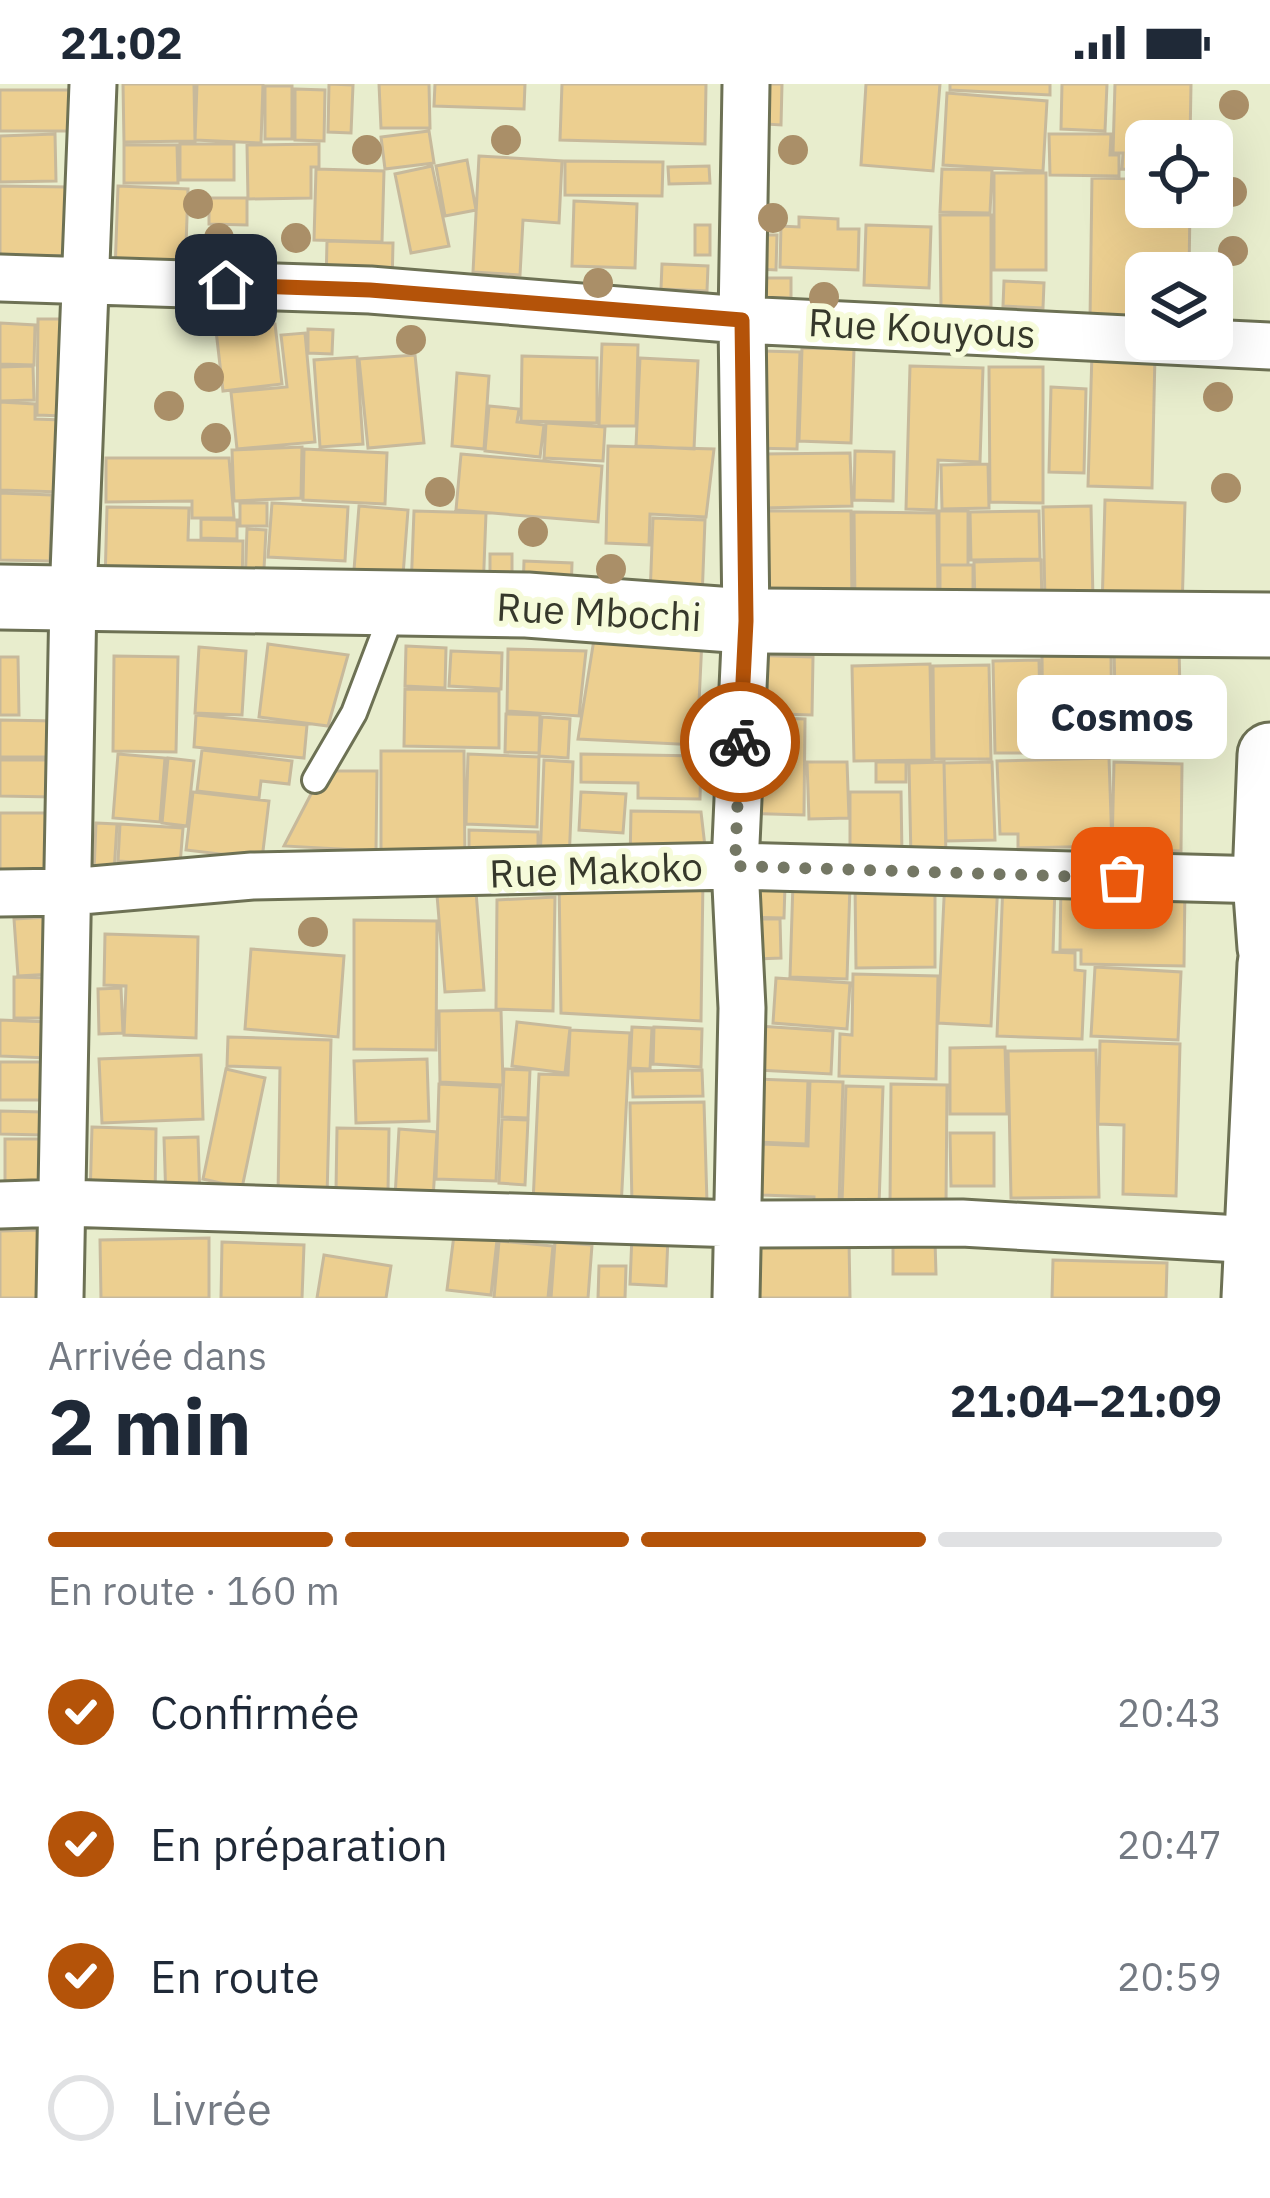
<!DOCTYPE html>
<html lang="fr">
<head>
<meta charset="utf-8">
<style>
  :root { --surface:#fff; --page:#f2f2f3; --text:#1f2937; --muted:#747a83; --line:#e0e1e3; --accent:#b45309 }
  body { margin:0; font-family:"IBM Plex Sans",sans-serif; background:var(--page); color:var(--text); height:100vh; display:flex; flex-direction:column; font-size:45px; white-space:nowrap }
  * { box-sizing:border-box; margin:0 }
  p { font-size:39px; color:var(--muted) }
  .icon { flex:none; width:66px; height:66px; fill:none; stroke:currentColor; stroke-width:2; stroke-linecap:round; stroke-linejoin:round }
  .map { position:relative; height:1214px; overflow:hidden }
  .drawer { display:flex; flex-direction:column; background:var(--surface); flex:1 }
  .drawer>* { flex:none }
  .fabs { position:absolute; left:1125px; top:36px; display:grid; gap:24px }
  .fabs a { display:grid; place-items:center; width:108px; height:108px; border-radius:18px; background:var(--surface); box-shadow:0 12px 48px #0002; font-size:60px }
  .pin { position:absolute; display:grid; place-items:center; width:102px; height:102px; color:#fff; margin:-51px; border-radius:24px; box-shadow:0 6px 18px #0006 }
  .courier { position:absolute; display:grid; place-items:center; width:120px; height:120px; margin:-60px; border:9px solid #b45309; border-radius:50%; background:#fff; color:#222; box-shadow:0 3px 15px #0007 }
  .bubble { position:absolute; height:84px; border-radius:18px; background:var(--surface); box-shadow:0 12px 48px #0002; font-size:39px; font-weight:700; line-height:84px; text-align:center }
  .head em { font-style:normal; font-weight:700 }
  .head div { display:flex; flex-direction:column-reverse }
  .head { display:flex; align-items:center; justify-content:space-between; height:204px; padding:0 48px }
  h1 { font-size:78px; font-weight:700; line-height:90px }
  .bar { display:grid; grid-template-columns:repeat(4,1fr); gap:18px 12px; align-content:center; height:144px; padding:0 48px }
  .bar i { height:15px; border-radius:9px; background:var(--line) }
  .bar .selected { background:var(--accent) }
  .bar p { grid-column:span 4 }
  ol { padding:0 48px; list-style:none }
  li { display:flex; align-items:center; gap:36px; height:132px }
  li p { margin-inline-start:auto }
  li .icon { padding:12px; border-radius:50%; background:var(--accent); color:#fff; stroke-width:4 }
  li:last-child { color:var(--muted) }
  li i { width:66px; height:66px; border:6px solid var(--line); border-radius:50% }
  .status { display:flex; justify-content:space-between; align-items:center; height:84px; padding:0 60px; background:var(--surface); direction:ltr }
  .status svg { height:33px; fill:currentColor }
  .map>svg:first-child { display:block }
  .building { fill:#eccf90; stroke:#c7b99b; stroke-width:3 }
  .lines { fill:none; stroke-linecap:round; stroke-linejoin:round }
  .service-casing { stroke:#6d7154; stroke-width:30 }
  .minor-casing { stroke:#6d7154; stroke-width:51 }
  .secondary-casing { stroke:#6d7154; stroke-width:69 }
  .service { stroke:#fff; stroke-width:24 }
  .minor { stroke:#fff; stroke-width:45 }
  .secondary { stroke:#fff; stroke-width:63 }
  .tree { fill:#aa8f68 }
  .done { stroke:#747764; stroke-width:12; stroke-dasharray:0 21.6 }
  .route { stroke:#b45309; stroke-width:15 }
  .labels { text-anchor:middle; stroke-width:12; stroke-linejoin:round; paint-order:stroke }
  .street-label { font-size:39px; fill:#36382b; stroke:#f6fbda }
</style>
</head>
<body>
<div class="status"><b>21:02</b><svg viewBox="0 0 49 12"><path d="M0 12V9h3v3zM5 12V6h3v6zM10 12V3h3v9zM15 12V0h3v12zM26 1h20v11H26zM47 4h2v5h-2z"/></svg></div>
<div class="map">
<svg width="1270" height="1214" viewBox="0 0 1270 1214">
  <rect width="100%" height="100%" fill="#e8edcd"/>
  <path class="building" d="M 123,0 L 194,0 L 195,57 L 124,58 Z
    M 197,0 L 263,0 L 261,59 L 195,56 Z
    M 329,0 L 353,1 L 351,49 L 328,48 Z
    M 379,0 L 429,0 L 430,44 L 381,44 Z
    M 435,0 L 525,0 L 524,25 L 434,22 Z
    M 562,0 L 706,0 L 705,60 L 560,56 Z
    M 753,0 L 782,0 L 781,41 L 751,39 Z
    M 866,0 L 940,0 L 933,87 L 861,81 Z
    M 950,0 L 1050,0 L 1050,11 L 950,6 Z
    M 1062,0 L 1107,0 L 1105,47 L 1061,45 Z
    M 1115,0 L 1191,0 L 1190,57 L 1146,57 L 1146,86 L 1122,85 L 1123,69 L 1113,69 Z
    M 265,2 L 292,2 L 292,55 L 265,55 Z
    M 295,5 L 325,6 L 324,57 L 295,56 Z
    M 0,6 L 73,6 L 74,47 L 0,47 Z
    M 947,9 L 1047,17 L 1043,87 L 943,81 Z
    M 429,47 L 434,79 L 385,85 L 381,53 Z
    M 55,50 L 56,97 L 0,98 L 0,52 Z
    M 1049,50 L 1111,50 L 1110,71 L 1119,71 L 1119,92 L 1050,91 Z
    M 180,60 L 234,60 L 234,96 L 180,96 Z
    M 319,60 L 319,83 L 311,83 L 311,114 L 248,115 L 247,61 Z
    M 124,61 L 177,61 L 178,99 L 124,99 Z
    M 479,72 L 562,77 L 559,139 L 523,136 L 520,191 L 473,188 Z
    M 467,76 L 476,126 L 445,132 L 436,82 Z
    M 565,77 L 663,78 L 662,112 L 565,111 Z
    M 432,82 L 449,162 L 411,169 L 395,90 Z
    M 709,82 L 710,99 L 669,100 L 668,83 Z
    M 316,85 L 384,87 L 382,158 L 314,156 Z
    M 942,85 L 992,86 L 990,129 L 940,128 Z
    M 994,89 L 1046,89 L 1046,186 L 994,186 Z
    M 1092,94 L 1146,95 L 1146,123 L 1190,123 L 1189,189 L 1146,189 L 1146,238 L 1090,236 Z
    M 0,102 L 68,103 L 68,172 L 0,171 Z
    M 118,102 L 188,105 L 185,191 L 115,188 Z
    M 209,114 L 247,114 L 247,141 L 209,140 Z
    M 574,117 L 637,120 L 635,184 L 572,182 Z
    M 940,131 L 991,131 L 991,223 L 941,222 Z
    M 799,133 L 838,135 L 838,145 L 859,145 L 858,186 L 780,183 L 781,142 L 799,143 Z
    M 695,141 L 710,141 L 710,171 L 695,171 Z
    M 866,141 L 931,143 L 929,204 L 864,201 Z
    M 755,151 L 777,151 L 776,186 L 754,185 Z
    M 327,157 L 393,159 L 392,202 L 326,200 Z
    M 195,161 L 233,164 L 232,187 L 194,185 Z
    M 662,180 L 708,182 L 707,207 L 661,205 Z
    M 761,194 L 791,194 L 791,214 L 761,214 Z
    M 1004,197 L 1044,199 L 1043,224 L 1003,222 Z
    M 38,235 L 64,235 L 63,332 L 37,331 Z
    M 215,238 L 275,240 L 282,300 L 223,307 Z
    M 0,239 L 35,241 L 34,281 L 0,280 Z
    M 308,245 L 333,246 L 332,270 L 308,269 Z
    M 305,249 L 315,358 L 237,365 L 231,308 L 287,303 L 281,251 Z
    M 602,260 L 638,261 L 636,342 L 599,342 Z
    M 802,264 L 854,265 L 851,359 L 799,357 Z
    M 759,267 L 800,268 L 797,365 L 756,364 Z
    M 1092,269 L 1155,271 L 1152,404 L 1088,402 Z
    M 415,271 L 424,359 L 368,364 L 359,275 Z
    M 522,272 L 597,274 L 597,339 L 521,337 Z
    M 357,273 L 363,360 L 320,363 L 314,276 Z
    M 640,274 L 698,277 L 694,365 L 636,362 Z
    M 33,282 L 34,316 L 0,317 L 0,283 Z
    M 910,282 L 983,284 L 980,378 L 938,376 L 936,426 L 906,425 Z
    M 989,283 L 1043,283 L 1043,419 L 990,418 Z
    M 457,289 L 489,292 L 484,365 L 452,362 Z
    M 1051,303 L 1086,305 L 1084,389 L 1049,388 Z
    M 0,318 L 35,320 L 35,335 L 63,336 L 60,408 L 0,406 Z
    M 489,322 L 519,325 L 517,338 L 544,341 L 540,373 L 485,367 Z
    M 546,339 L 605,343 L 603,377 L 544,374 Z
    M 608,362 L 714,365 L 706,433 L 650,430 L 649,461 L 606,459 Z
    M 302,363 L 301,414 L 234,417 L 232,366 Z
    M 304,365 L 387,369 L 385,420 L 303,416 Z
    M 855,367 L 894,368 L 893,417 L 854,416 Z
    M 850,369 L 852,422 L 762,424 L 761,370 Z
    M 461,370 L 602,382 L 598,438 L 456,426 Z
    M 106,374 L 229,374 L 234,434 L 192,434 L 192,417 L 106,418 Z
    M 988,380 L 989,424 L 942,425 L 941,381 Z
    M 0,409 L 52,411 L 50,477 L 0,476 Z
    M 1105,416 L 1185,419 L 1182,527 L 1102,525 Z
    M 240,419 L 267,419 L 267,442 L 240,442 Z
    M 272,419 L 348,423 L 345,477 L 268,473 Z
    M 359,422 L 408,426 L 402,504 L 353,499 Z
    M 1091,422 L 1093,516 L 1045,517 L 1043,423 Z
    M 107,423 L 189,424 L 188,456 L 243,457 L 242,501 L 105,499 Z
    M 414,427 L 486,429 L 483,509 L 411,506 Z
    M 755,427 L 851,427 L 852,518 L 755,518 Z
    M 939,427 L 968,427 L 968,481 L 939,481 Z
    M 1039,427 L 1040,475 L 971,476 L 970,428 Z
    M 854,428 L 937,429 L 938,520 L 855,520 Z
    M 653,434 L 705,436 L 702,515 L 650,512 Z
    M 201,435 L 237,436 L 237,455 L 201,454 Z
    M 247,445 L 266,446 L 263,504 L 245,503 Z
    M 490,470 L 512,470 L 512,509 L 490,508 Z
    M 1041,476 L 1042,520 L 975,522 L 974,478 Z
    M 524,477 L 572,479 L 571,510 L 523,508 Z
    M 940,481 L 973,481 L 973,518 L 940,519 Z
    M 595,549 L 702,555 L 697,661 L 578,655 Z
    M 268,560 L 348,571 L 328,642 L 259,633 Z
    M 406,562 L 446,564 L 445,604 L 405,602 Z
    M 199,563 L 246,567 L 242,631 L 195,629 Z
    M 1179,563 L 1181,656 L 1116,657 L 1114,564 Z
    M 508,565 L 586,567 L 579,632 L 507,627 Z
    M 451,567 L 502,569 L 501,605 L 449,602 Z
    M 1111,569 L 1112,671 L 1043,671 L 1042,570 Z
    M 745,571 L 813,573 L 812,631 L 744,629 Z
    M 114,572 L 178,573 L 176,668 L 113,667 Z
    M 0,573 L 18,573 L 19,631 L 0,631 Z
    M 1039,576 L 1041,669 L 995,669 L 993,577 Z
    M 930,580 L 932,676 L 854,677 L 852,582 Z
    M 989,581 L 991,675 L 934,675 L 933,582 Z
    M 405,605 L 499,607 L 499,664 L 404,662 Z
    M 506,630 L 540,631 L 539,669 L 505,668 Z
    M 196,631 L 307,641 L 304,674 L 194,663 Z
    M 542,633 L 570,635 L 568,674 L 539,672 Z
    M 743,633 L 805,635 L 804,731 L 741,729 Z
    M 0,636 L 56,637 L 56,673 L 0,673 Z
    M 202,666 L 292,677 L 289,700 L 261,697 L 259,714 L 197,707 Z
    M 381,667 L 464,667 L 465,782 L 381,782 Z
    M 118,670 L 165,674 L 160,738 L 113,734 Z
    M 468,670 L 539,673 L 537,743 L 466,740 Z
    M 581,670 L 701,672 L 700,715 L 638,714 L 638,699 L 581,698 Z
    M 168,674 L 194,677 L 187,742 L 162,739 Z
    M 1109,674 L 1112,762 L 1018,764 L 1018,750 L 1000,750 L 997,677 Z
    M 0,676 L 54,676 L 53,713 L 0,712 Z
    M 544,676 L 573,678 L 569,779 L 540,778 Z
    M 807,678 L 847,678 L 849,734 L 809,735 Z
    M 876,678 L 906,678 L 906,698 L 876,698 Z
    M 944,678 L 946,775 L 911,775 L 909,679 Z
    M 992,678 L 995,756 L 946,757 L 944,679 Z
    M 1114,678 L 1182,680 L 1181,767 L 1112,765 Z
    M 323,687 L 377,687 L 376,767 L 284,762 Z
    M 193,708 L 269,717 L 262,775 L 186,766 Z
    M 581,708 L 626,710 L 623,749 L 579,746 Z
    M 850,708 L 901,708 L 902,772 L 850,772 Z
    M 631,727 L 701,728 L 707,780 L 630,780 Z
    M 0,729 L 51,729 L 51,797 L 0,797 Z
    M 96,739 L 117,740 L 114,789 L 94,788 Z
    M 120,740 L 183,744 L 180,781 L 118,777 Z
    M 469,746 L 538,748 L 538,782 L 469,781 Z
    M 703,794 L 701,937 L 561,929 L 559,795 Z
    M 945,794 L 998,797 L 991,942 L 938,939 Z
    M 1061,797 L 1185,800 L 1184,882 L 1081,880 L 1081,866 L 1060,866 Z
    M 793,799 L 850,801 L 847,895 L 790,893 Z
    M 855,799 L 935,799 L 935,883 L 856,884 Z
    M 1003,799 L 1055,801 L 1053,868 L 1075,869 L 1075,886 L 1085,887 L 1082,955 L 997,952 Z
    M 749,801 L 785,801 L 784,834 L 748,833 Z
    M 476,808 L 484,906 L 445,908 L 437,811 Z
    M 555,813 L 553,927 L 496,925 L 497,816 Z
    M 50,833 L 53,890 L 18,892 L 14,835 Z
    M 751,835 L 780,835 L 781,874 L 752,875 Z
    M 354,836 L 437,837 L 436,966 L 354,965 Z
    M 105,850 L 198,853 L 196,954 L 124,951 L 126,902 L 104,901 Z
    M 251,865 L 344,872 L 338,953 L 245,945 Z
    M 1095,883 L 1181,888 L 1178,956 L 1091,952 Z
    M 853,890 L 938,892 L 936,995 L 839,992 L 840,950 L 852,951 Z
    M 14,893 L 50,894 L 50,934 L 14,934 Z
    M 776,894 L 850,899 L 847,945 L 773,939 Z
    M 121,904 L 123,949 L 99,950 L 98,905 Z
    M 501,926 L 503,1001 L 440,998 L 439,927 Z
    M 0,936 L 49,938 L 48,974 L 0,972 Z
    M 517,938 L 570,944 L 565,989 L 512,982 Z
    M 760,942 L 833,947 L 831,990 L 758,986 Z
    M 632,943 L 652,944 L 650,985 L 630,984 Z
    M 654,943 L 702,945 L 701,983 L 653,980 Z
    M 570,946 L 630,949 L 621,1124 L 533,1119 L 539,990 L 568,991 Z
    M 228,953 L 331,956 L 327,1113 L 278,1112 L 280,984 L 227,982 Z
    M 1100,957 L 1180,960 L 1176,1112 L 1123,1110 L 1124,1041 L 1098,1040 Z
    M 1005,963 L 1007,1030 L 950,1030 L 950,964 Z
    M 1096,966 L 1099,1113 L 1011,1114 L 1008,967 Z
    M 201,971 L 203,1035 L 102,1039 L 99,975 Z
    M 427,975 L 429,1037 L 356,1039 L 354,977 Z
    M 0,978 L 46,978 L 47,1016 L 0,1016 Z
    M 226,985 L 265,994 L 242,1104 L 203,1095 Z
    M 504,985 L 530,986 L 528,1034 L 502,1033 Z
    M 702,986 L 703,1012 L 633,1013 L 632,987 Z
    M 757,995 L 808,997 L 806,1060 L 755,1058 Z
    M 810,997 L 843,998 L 839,1119 L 814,1118 L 814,1113 L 761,1111 L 763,1060 L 808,1062 Z
    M 439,1000 L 500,1003 L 496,1097 L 436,1095 Z
    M 891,1000 L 947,1001 L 946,1121 L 890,1120 Z
    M 846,1002 L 883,1003 L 879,1121 L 842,1119 Z
    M 704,1018 L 707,1119 L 632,1121 L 630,1019 Z
    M 0,1027 L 43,1028 L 43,1051 L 0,1050 Z
    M 502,1035 L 528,1036 L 525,1101 L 499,1099 Z
    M 92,1043 L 156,1045 L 155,1117 L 90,1115 Z
    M 337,1044 L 389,1045 L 388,1108 L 336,1107 Z
    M 399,1045 L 437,1048 L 433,1116 L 395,1113 Z
    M 950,1049 L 994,1049 L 994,1102 L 951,1102 Z
    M 198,1053 L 200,1116 L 166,1117 L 164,1054 Z
    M 5,1055 L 47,1055 L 47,1112 L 5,1111 Z
    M 41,1146 L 42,1214 L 0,1214 L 0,1147 Z
    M 454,1151 L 497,1156 L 491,1211 L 447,1206 Z
    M 632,1151 L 668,1153 L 666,1202 L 630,1200 Z
    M 209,1154 L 209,1214 L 101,1214 L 100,1156 Z
    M 750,1156 L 849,1156 L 850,1214 L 750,1214 Z
    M 499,1157 L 553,1162 L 548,1214 L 494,1214 Z
    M 893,1157 L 935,1157 L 936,1190 L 893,1190 Z
    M 222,1158 L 304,1161 L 302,1214 L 221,1214 Z
    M 555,1158 L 592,1161 L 588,1214 L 551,1214 Z
    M 324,1171 L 391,1182 L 386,1214 L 317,1214 Z
    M 1053,1176 L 1167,1179 L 1166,1214 L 1052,1214 Z
    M 599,1182 L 626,1182 L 625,1214 L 598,1214 Z"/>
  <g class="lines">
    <defs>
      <path id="service" d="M 315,696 L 354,629 L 394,524"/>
      <path id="minor" d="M 0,194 L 370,206 L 742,236 L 1270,262
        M 0,809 L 69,808 L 252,792 L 735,782 L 1265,796
        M 0,1121 L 63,1119 L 738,1140 L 962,1139 L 1257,1156
        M 60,1214 L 73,514 L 93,0
        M 736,1214 L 742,924 L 735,782 L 746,537 L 742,236 L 746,0"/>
      <path id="secondary" d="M 0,513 L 527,521 L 746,537 L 1270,541
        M 1270,671 L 1265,796 L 1270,864
        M 1254,1214 L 1270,880"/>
    </defs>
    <use href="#service" class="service-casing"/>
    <use href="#minor" class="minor-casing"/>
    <use href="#secondary" class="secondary-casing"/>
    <use href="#service" class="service"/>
    <use href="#minor" class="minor"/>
    <use href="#secondary" class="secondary"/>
  </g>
  <g class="tree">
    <circle cx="1234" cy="21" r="15"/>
    <circle cx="506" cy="56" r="15"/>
    <circle cx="367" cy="66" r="15"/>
    <circle cx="793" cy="66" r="15"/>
    <circle cx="1232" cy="108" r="15"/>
    <circle cx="198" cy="120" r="15"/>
    <circle cx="773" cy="134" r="15"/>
    <circle cx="219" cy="154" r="15"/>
    <circle cx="296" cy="154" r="15"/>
    <circle cx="1233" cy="167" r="15"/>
    <circle cx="598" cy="199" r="15"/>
    <circle cx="824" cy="213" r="15"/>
    <circle cx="411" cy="256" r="15"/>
    <circle cx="209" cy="293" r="15"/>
    <circle cx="1218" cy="313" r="15"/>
    <circle cx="169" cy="322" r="15"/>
    <circle cx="216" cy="354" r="15"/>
    <circle cx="1226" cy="404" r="15"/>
    <circle cx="440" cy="408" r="15"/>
    <circle cx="533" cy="448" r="15"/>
    <circle cx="611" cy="485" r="15"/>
    <circle cx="313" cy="848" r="15"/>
  </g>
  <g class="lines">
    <path class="done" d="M 740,658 L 735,782 L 1122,794"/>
    <path class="route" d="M 226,201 L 370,206 L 742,236 L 746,537 L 740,658"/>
  </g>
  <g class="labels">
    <g class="street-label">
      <text transform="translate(922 244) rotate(3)" y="14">Rue Kouyous</text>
      <text transform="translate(599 528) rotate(3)" y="14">Rue Mbochi</text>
      <text transform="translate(596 786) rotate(-2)" y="14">Rue Makoko</text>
    </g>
  </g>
</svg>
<div class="fabs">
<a><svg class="icon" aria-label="locate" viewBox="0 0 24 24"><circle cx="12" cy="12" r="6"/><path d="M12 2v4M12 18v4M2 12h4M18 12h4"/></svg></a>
<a><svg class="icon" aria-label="layers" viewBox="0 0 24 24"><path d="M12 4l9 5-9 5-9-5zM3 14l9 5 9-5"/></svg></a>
</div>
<div class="pin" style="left:1122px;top:794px;background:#ea580c"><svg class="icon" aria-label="bag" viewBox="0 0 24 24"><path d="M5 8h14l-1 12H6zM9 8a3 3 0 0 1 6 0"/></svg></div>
<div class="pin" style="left:226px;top:201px;background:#1f2937"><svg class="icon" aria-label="home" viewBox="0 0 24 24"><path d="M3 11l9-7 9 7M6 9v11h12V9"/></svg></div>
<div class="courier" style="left:740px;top:658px"><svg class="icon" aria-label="bike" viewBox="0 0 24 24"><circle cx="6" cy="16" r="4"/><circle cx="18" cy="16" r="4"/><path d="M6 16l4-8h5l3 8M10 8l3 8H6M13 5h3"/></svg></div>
<div class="bubble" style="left:1017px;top:591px;width:210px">Cosmos</div>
</div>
<section class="drawer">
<div class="head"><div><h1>2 min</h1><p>Arrivée dans</p></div><em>21:04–21:09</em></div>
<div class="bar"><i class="selected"></i><i class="selected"></i><i class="selected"></i><i></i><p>En route · 160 m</p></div>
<ol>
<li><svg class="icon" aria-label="check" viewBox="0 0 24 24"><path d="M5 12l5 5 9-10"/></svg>Confirmée<p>20:43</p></li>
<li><svg class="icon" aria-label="check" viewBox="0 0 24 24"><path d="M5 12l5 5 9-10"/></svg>En préparation<p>20:47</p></li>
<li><svg class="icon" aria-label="check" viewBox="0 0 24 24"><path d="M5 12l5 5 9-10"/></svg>En route<p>20:59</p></li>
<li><i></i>Livrée</li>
</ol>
</section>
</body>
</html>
